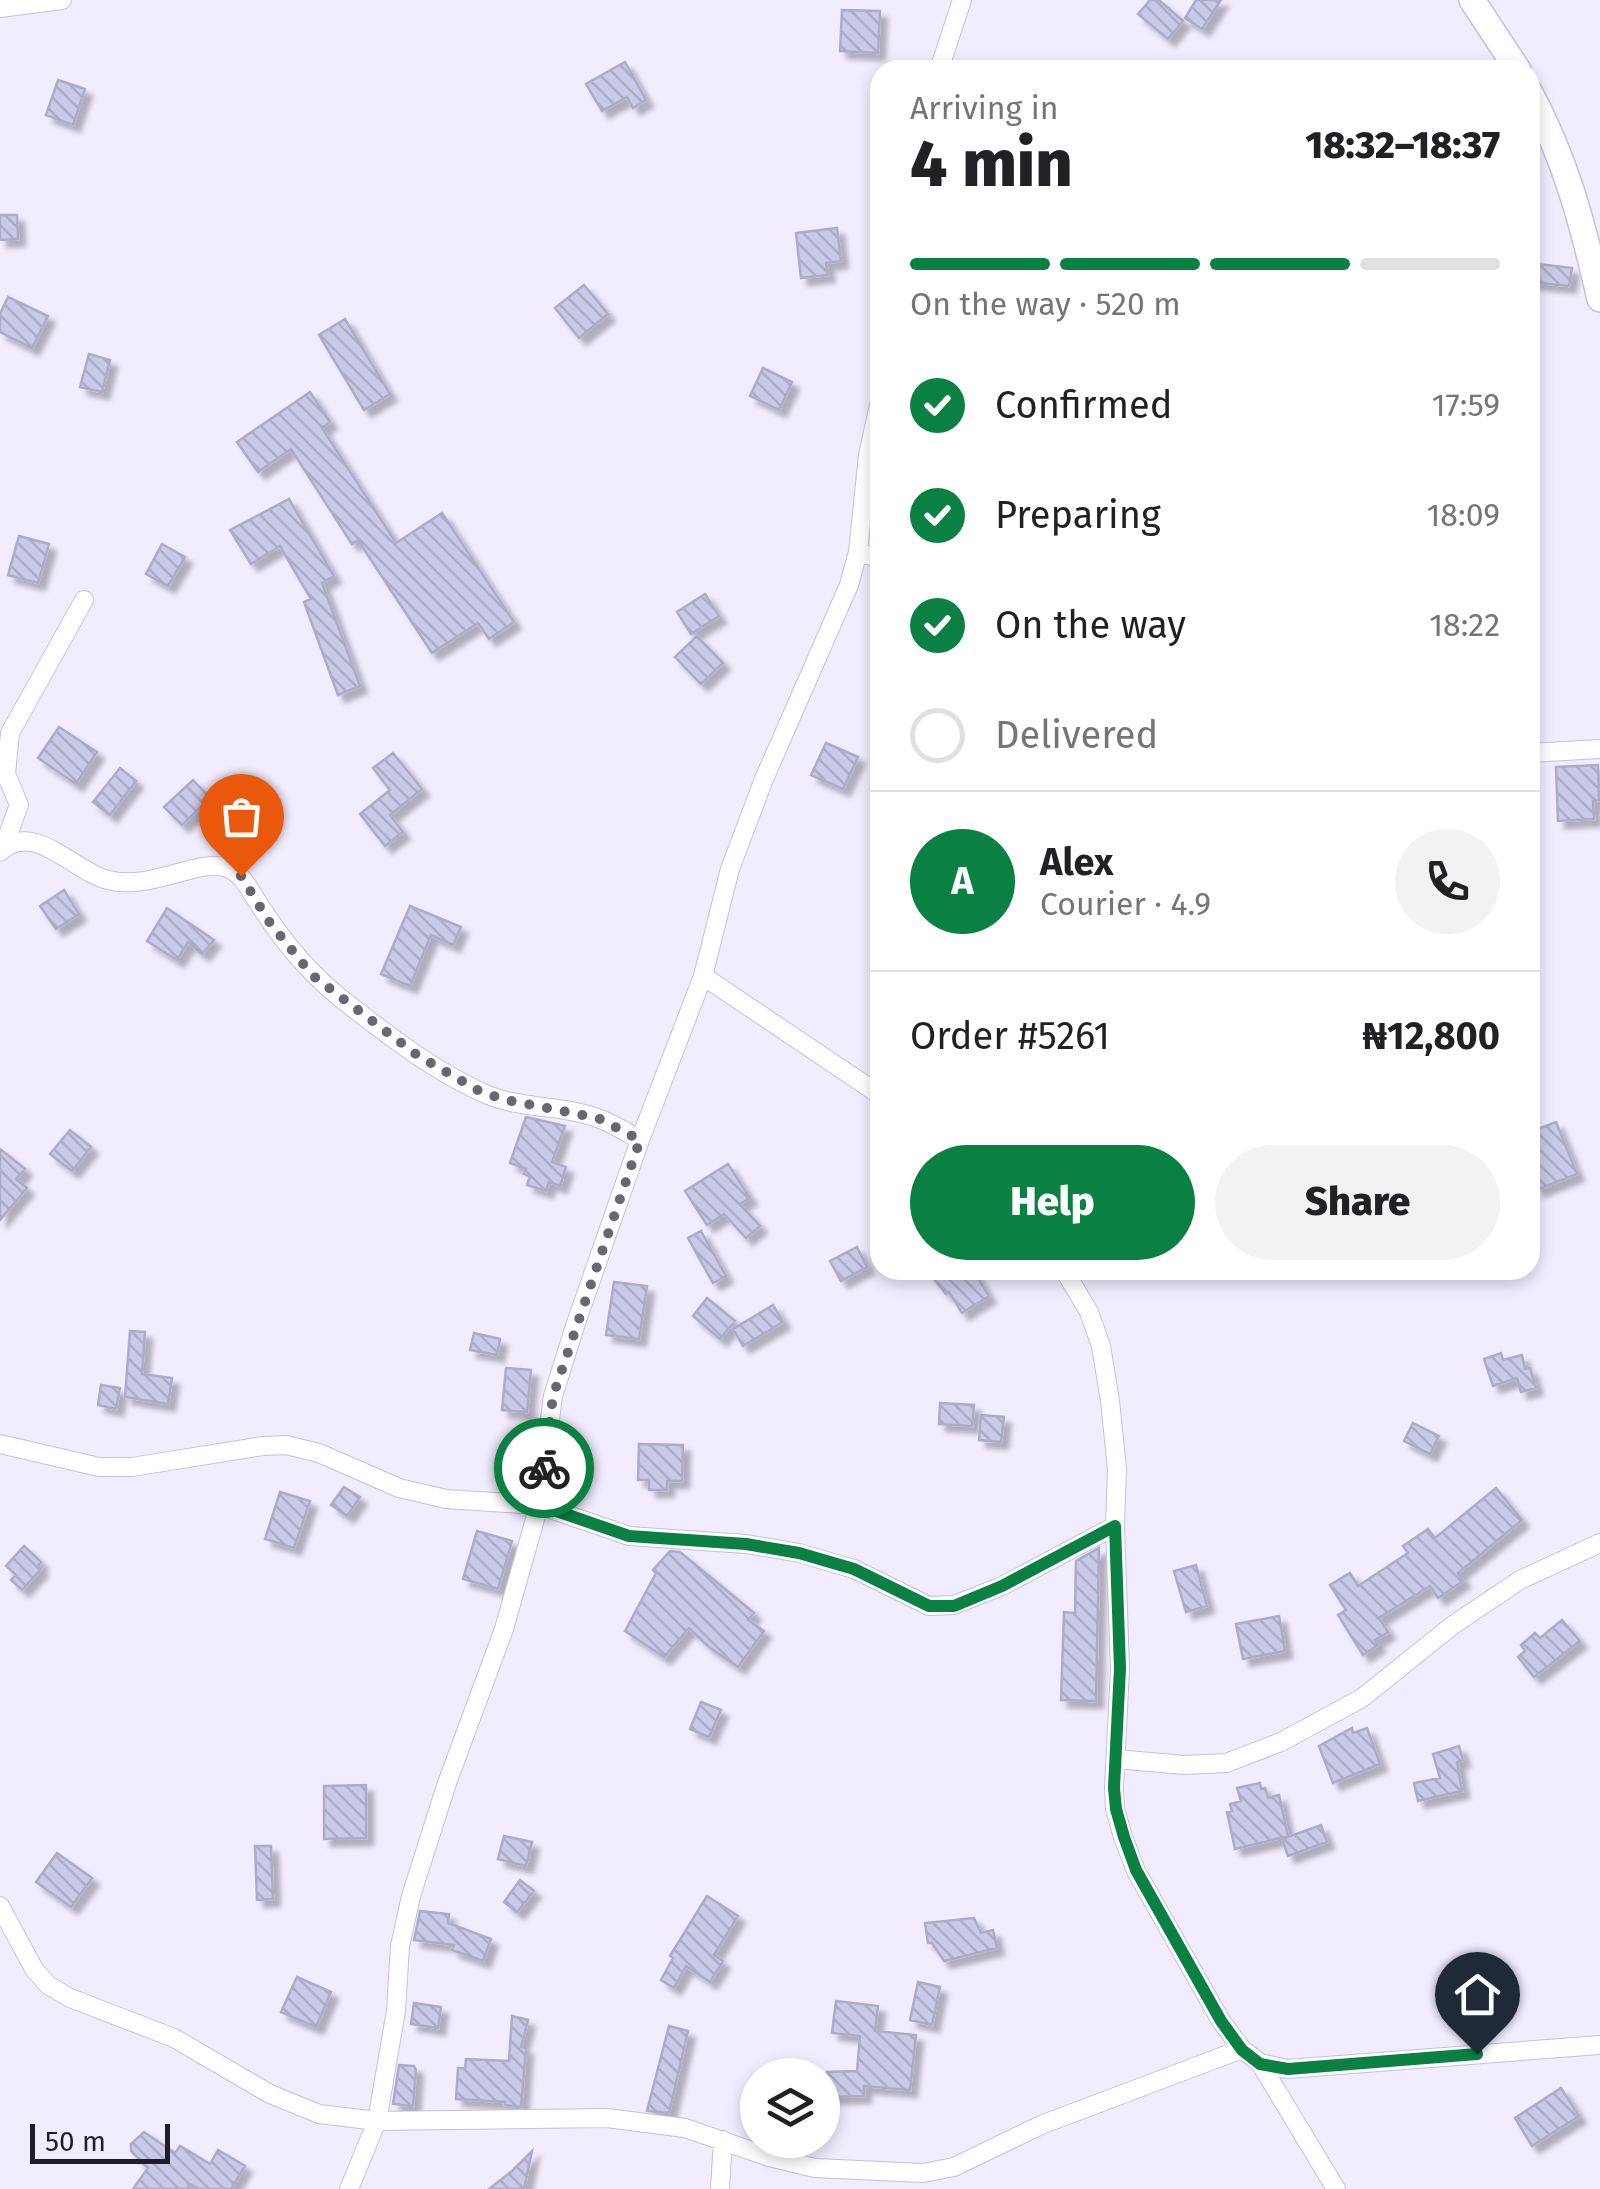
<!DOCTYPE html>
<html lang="en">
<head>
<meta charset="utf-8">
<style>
  :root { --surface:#fff; --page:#f2f2f2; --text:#202124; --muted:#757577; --line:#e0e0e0; --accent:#0b8043 }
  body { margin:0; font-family:"Fira Sans",sans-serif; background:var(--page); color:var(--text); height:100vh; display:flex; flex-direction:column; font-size:38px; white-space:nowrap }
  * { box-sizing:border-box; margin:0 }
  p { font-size:32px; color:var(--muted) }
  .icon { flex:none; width:55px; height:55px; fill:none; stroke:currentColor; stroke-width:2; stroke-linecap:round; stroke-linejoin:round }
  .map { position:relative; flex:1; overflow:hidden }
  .drawer { position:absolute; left:870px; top:60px; width:670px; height:1220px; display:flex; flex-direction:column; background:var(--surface); border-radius:30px; box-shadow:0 5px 15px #0003 }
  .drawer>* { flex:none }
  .controls { position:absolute; left:740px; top:2058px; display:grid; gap:20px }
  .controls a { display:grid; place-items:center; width:100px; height:100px; border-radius:50%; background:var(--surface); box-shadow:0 5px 15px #0003; font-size:50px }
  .scale { position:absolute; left:30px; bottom:25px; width:140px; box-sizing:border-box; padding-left:10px; border:5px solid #211d28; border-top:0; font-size:28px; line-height:35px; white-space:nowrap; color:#211d28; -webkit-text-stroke:8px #f1ecfe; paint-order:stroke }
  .pin { position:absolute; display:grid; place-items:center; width:85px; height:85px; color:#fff; margin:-102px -42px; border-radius:50% 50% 50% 0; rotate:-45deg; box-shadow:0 0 10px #0007 }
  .pin .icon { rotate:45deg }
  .courier { position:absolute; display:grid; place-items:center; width:100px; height:100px; margin:-50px; border:8px solid #0b8043; border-radius:50%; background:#fff; color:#222; box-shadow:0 2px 12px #0007 }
  .overview em { font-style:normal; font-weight:800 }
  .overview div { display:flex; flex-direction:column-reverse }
  .overview { display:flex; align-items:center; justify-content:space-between; height:170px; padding:0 40px }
  h1 { font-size:65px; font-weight:800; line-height:75px }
  .bar { display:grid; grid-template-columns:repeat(4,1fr); gap:15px 10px; align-content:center; height:120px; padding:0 40px }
  .bar i { height:12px; border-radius:8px; background:var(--line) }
  .bar .on { background:var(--accent) }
  .bar p { grid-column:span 4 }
  .line { display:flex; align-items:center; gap:25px; padding:0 40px; border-top:2px solid var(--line) }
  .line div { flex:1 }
  .round { display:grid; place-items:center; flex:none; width:105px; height:105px; border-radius:52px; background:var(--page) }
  ol { padding:0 40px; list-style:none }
  li { display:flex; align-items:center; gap:30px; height:110px }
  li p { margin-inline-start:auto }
  li .icon { padding:10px; border-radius:50%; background:var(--accent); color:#fff; stroke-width:4 }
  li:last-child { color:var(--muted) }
  li i { width:55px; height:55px; border:5px solid var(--line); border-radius:50% }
  .button { display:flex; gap:20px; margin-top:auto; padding:20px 40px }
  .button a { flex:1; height:115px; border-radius:60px; background:var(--accent); color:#fff; font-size:40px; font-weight:800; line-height:115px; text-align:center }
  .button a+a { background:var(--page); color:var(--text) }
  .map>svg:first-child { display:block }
  .building { fill:url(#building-back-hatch); stroke:#acacca; stroke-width:2.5; filter:url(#shadow) }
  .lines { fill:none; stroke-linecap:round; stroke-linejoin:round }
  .street-casing { stroke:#c8bfdd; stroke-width:20 }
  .secondary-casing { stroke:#c8bfdd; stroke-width:28 }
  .street { stroke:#fff; stroke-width:18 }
  .secondary { stroke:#fff; stroke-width:25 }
  .done { stroke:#6a6573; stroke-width:10; stroke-dasharray:0 18 }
  .route { stroke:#0b8043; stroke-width:12 }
</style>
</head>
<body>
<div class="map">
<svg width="1600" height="2189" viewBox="0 0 1600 2189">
  <defs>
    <pattern id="building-back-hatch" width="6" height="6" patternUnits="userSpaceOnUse" patternTransform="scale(2.5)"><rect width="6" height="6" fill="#c9c9e8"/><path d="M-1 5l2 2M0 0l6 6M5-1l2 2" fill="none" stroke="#acacc7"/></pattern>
    <filter id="shadow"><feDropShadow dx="7" dy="7" stdDeviation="2.5" flood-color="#0004"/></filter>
  </defs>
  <rect width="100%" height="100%" fill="#f1ecfe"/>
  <path class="building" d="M 1150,0 L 1159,0 L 1183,21 L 1168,39 L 1138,14 Z
    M 1196,0 L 1221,0 L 1202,29 L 1185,18 Z
    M 842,10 L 880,11 L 878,53 L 840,51 Z
    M 625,62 L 646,100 L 633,108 L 627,97 L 602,111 L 586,84 Z
    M 58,80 L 85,89 L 73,125 L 46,115 Z
    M 0,215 L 17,215 L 18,239 L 0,240 Z
    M 837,228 L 841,261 L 826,263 L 828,275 L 801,278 L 796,233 Z
    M 1530,263 L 1572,268 L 1569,286 L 1530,282 Z
    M 584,285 L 608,314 L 579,338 L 555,308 Z
    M 8,297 L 48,316 L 32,348 L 0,332 L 0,314 Z
    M 345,319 L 390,394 L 364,410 L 319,335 Z
    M 89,354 L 110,360 L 102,392 L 80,387 Z
    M 763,368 L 792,382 L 779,410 L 750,396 Z
    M 310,392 L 330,422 L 322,428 L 396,543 L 442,513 L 514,622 L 489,639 L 478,623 L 432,653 L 358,540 L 352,544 L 291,449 L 258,472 L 237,442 Z
    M 289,499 L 334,576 L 322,583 L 360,686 L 338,695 L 304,602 L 311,599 L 280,546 L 251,564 L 230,530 Z
    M 19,536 L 49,544 L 38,583 L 8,575 Z
    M 162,544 L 185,557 L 168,586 L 146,574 Z
    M 705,594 L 719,616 L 691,634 L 677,612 Z
    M 697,636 L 723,663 L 701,684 L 675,657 Z
    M 59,727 L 97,752 L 76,784 L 38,758 Z
    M 826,743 L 858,757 L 843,789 L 811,775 Z
    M 393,753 L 422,789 L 390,815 L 403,832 L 385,846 L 360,814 L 390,790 L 373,768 Z
    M 1598,765 L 1599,800 L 1593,801 L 1594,819 L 1558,821 L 1556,767 Z
    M 120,768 L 136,781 L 110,815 L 93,802 Z
    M 193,780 L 210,798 L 182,825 L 164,807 Z
    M 64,890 L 79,914 L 56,929 L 40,906 Z
    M 410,906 L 461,927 L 453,945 L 431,935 L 410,986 L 381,974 Z
    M 167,908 L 214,940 L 202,954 L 188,942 L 177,960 L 147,941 Z
    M 526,1117 L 565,1126 L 552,1162 L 566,1167 L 560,1186 L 549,1182 L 546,1191 L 527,1185 L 530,1176 L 524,1174 L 526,1169 L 510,1163 Z
    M 1556,1122 L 1577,1174 L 1537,1190 L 1530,1172 L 1530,1132 Z
    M 70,1130 L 91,1147 L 72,1171 L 50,1154 Z
    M 0,1149 L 25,1169 L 16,1179 L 27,1188 L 0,1220 Z
    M 728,1164 L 750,1198 L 740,1204 L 760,1226 L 746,1238 L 724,1214 L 707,1225 L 685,1191 Z
    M 701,1231 L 726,1276 L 713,1283 L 688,1238 Z
    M 857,1247 L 867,1267 L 841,1281 L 830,1261 Z
    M 927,1270 L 973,1270 L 989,1296 L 962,1313 L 949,1292 L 946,1294 Z
    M 614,1282 L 647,1286 L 639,1339 L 606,1335 Z
    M 707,1298 L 735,1321 L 720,1339 L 693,1316 Z
    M 773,1305 L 783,1322 L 743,1346 L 733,1329 Z
    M 130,1331 L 145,1332 L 142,1374 L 172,1378 L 168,1404 L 125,1397 Z
    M 474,1333 L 500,1339 L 497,1355 L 470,1350 Z
    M 1501,1353 L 1503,1360 L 1522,1355 L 1525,1369 L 1530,1368 L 1536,1388 L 1521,1392 L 1517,1378 L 1493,1386 L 1484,1359 Z
    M 506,1368 L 531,1370 L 527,1412 L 502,1410 Z
    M 101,1385 L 120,1388 L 116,1409 L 98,1405 Z
    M 940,1403 L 974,1405 L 972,1426 L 939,1424 Z
    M 981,1415 L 1004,1417 L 1001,1442 L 979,1440 Z
    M 1413,1423 L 1439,1436 L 1430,1454 L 1404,1441 Z
    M 639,1444 L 683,1445 L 682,1481 L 667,1481 L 667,1490 L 649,1490 L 649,1480 L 638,1480 Z
    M 344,1487 L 360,1497 L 347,1516 L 331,1505 Z
    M 1496,1488 L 1522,1520 L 1458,1573 L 1463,1581 L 1438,1598 L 1430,1586 L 1379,1618 L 1388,1632 L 1375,1640 L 1378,1645 L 1363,1655 L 1338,1615 L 1346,1610 L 1330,1585 L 1350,1573 L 1358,1586 L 1408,1553 L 1403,1546 L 1428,1529 L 1435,1538 Z
    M 280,1492 L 310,1501 L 294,1548 L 265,1539 Z
    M 477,1531 L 512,1541 L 498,1589 L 463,1579 Z
    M 24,1546 L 41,1562 L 38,1566 L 41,1569 L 22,1590 L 11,1580 L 16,1575 L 6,1566 Z
    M 1099,1548 L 1096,1701 L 1061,1700 L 1064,1612 L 1075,1613 L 1076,1561 Z
    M 670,1551 L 680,1552 L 754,1613 L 748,1620 L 764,1631 L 738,1667 L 709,1647 L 689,1628 L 664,1657 L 625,1631 L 656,1573 L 653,1570 Z
    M 1196,1565 L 1207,1606 L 1186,1612 L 1174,1571 Z
    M 1279,1616 L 1285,1651 L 1243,1659 L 1236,1624 Z
    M 1562,1620 L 1580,1641 L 1534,1677 L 1518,1657 L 1525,1651 L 1521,1645 L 1535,1633 L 1540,1638 Z
    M 701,1702 L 721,1710 L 709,1737 L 690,1729 Z
    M 1352,1728 L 1353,1733 L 1367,1728 L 1380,1764 L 1333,1783 L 1319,1746 Z
    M 1459,1746 L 1463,1760 L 1457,1762 L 1462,1791 L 1418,1801 L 1414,1783 L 1440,1778 L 1433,1754 Z
    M 1260,1783 L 1261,1789 L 1265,1788 L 1268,1798 L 1279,1795 L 1288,1836 L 1235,1849 L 1227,1812 L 1232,1811 L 1230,1804 L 1241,1801 L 1237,1788 Z
    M 366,1785 L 366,1838 L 324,1839 L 324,1786 Z
    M 1321,1825 L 1327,1842 L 1288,1856 L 1282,1839 Z
    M 504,1836 L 532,1842 L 526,1866 L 498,1859 Z
    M 255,1846 L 271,1846 L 273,1899 L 257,1900 Z
    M 57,1853 L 92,1878 L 71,1907 L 36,1882 Z
    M 520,1880 L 534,1891 L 517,1912 L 504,1902 Z
    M 707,1896 L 738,1916 L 714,1955 L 723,1961 L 710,1982 L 686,1966 L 674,1988 L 661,1980 L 673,1958 L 670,1956 Z
    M 420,1911 L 449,1914 L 448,1923 L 491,1939 L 483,1961 L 452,1950 L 454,1945 L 414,1940 Z
    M 974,1918 L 981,1933 L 993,1930 L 997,1948 L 944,1961 L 932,1943 L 928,1943 L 925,1923 Z
    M 297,1977 L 331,1992 L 316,2027 L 281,2012 Z
    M 918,1982 L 940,1987 L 932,2025 L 910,2020 Z
    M 836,2001 L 878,2006 L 875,2031 L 916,2035 L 910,2090 L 864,2086 L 864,2096 L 828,2097 L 827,2072 L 857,2071 L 860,2036 L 832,2033 Z
    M 414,2003 L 441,2007 L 438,2028 L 411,2024 Z
    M 512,2016 L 528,2020 L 521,2047 L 526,2048 L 521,2107 L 505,2105 L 505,2102 L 456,2099 L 458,2068 L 465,2068 L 466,2059 L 509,2061 Z
    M 669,2026 L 688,2031 L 669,2113 L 647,2111 Z
    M 399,2065 L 414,2066 L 416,2070 L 413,2106 L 393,2104 Z
    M 1561,2088 L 1579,2116 L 1532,2146 L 1515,2118 Z
    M 144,2132 L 175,2153 L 180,2146 L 210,2164 L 218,2150 L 245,2166 L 231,2189 L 199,2189 L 190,2184 L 187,2189 L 133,2189 L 148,2168 L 131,2151 L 131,2144 Z
    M 532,2151 L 524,2189 L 489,2189 L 512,2171 Z"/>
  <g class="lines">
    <defs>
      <path id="street" d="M 0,8 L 62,0
        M 939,70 L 962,0
        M 858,552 L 880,558
        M 1530,753 L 1600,749
        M 3,848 L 19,805 L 6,774 L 10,733 L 84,600
        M 0,852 C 33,819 74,872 108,880 C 152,891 197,858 227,868 C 242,873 249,889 257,901 C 284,944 313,978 353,1008 C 393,1039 435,1071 481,1092 C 518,1110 562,1104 600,1119 C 614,1124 627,1133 640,1140
        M 703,976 L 880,1095
        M 1064,1270 L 1089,1312 L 1101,1346 L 1110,1401 L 1117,1469 L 1115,1526 L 1120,1669 L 1114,1788 L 1115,1809 L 1123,1837 L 1136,1871 L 1221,2021 L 1242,2049 L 1260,2063 L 1287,2069 L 1600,2045
        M 0,1444 L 99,1467 L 132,1467 L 263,1446 L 286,1445 L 319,1453 L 399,1488 L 446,1499 L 539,1505 L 629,1536 L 746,1544 L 799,1553 L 854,1569 L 929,1606 L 954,1605 L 1002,1586 L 1115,1526
        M 1116,1759 L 1184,1765 L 1226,1763 L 1281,1742 L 1362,1698 L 1453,1625 L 1520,1580 L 1600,1543
        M 0,1906 L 34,1969 L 48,1985 L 70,1998 L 174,2038 L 270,2094 L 319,2114 L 377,2121 L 607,2118 L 685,2128 L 769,2157 L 815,2168 L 923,2173 L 954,2167 L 1041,2125 L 1242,2049
        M 1260,2063 L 1336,2189
        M 349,2189 L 377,2121 L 396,2011 L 400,1946 L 411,1896 L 447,1783 L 504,1629 L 539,1505 L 553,1396 L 576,1323 L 640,1140 L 703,976 L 730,869 L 764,779 L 849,585 L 858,552 L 868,455 L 880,401
        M 720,2189 L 723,2140"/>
      <path id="secondary" d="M 1472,0 L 1518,70
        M 1530,93 C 1566,160 1583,225 1600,299"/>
    </defs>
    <use href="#street" class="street-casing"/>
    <use href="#secondary" class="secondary-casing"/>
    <use href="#street" class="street"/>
    <use href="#secondary" class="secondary"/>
  </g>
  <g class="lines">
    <path class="done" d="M 241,876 L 270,923 L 312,975 L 417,1055 L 481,1092 L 506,1100 L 598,1118 L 640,1140 L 553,1396 L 544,1468"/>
    <path class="route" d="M 544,1468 L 539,1505 L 629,1536 L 746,1544 L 799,1553 L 854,1569 L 929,1606 L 954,1606 L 1002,1586 L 1115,1526 L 1120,1668 L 1114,1788 L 1116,1809 L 1124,1837 L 1136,1870 L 1221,2021 L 1242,2050 L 1260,2064 L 1288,2069 L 1477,2054"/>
  </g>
</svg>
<div class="controls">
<a><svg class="icon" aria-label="layers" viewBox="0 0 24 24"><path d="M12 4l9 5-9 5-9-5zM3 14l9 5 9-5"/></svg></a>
</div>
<div class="scale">50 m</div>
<div class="pin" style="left:241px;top:876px;background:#ea580c"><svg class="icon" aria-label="bag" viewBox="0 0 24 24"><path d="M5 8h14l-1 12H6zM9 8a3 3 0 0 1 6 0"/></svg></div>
<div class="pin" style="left:1477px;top:2054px;background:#1f2937"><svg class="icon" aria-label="home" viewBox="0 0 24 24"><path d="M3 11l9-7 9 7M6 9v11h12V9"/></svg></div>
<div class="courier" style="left:544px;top:1468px"><svg class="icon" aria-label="bike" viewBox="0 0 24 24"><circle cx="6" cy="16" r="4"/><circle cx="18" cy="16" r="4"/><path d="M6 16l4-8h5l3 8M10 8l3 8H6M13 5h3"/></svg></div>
<section class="drawer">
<div class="overview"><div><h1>4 min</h1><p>Arriving in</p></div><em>18:32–18:37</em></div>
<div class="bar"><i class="on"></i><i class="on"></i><i class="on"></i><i></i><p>On the way · 520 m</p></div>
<ol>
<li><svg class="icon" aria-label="check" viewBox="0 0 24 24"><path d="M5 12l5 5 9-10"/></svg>Confirmed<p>17:59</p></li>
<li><svg class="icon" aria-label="check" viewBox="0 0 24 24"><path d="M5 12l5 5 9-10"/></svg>Preparing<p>18:09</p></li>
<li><svg class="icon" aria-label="check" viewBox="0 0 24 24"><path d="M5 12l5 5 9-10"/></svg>On the way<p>18:22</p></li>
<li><i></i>Delivered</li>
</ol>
<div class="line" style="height:180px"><b class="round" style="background:var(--accent);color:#fff">A</b><div><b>Alex</b><p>Courier · 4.9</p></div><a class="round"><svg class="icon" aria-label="phone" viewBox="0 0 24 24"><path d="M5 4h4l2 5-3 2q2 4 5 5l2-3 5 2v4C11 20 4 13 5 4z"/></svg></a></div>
<div class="line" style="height:130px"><div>Order #5261</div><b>₦12,800</b></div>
<div class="button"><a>Help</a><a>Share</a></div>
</section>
</div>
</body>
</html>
